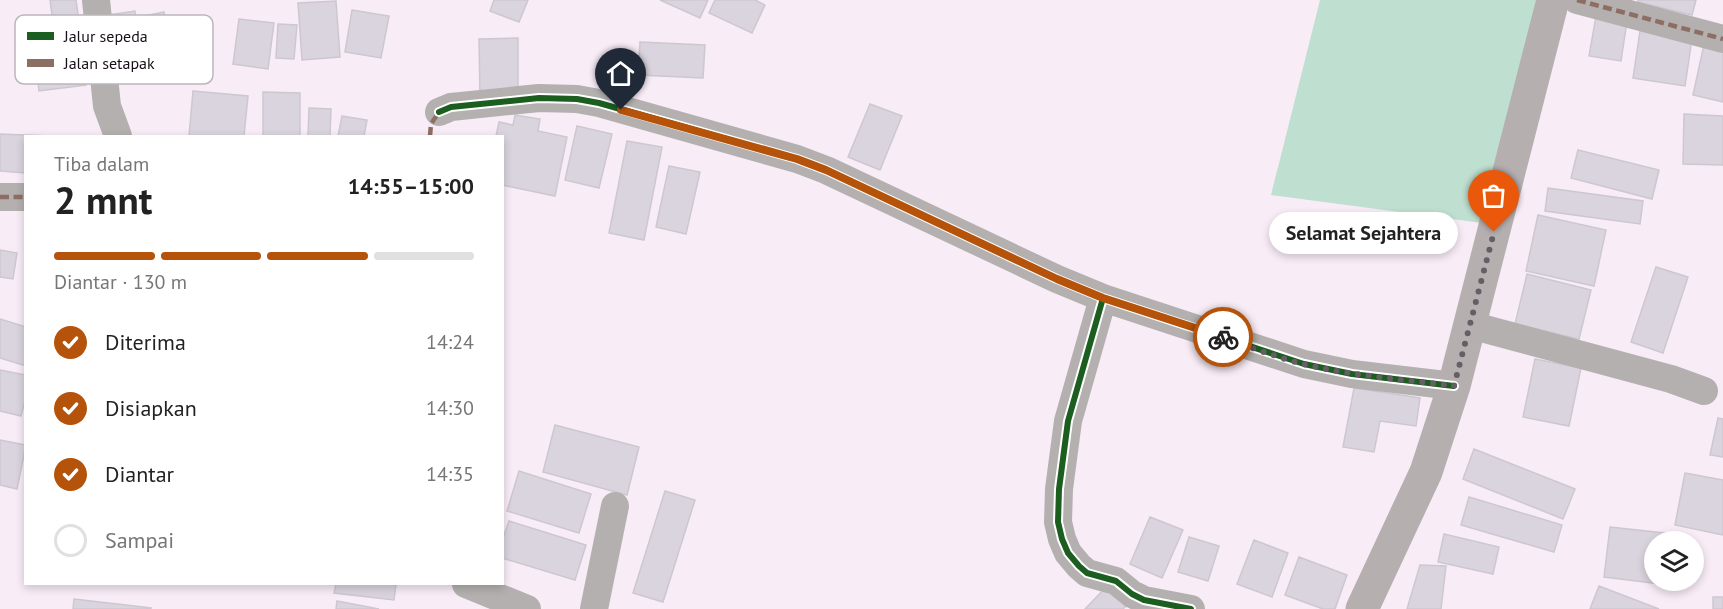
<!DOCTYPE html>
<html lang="id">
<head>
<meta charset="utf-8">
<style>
  :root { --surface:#fff; --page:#f6f6f6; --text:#222; --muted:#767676; --line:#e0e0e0; --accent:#b45309 }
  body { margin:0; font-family:"PT Sans",sans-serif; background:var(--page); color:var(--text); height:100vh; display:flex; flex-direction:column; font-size:22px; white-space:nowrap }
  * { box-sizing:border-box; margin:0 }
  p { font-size:20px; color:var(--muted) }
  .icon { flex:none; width:33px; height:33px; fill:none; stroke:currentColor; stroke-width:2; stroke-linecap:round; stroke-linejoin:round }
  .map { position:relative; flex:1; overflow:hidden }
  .sheet { position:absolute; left:24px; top:135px; width:480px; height:450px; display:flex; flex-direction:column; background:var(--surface); border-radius:0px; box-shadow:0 3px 9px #0003 }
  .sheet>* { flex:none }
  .tools { position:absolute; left:1644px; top:531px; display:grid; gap:12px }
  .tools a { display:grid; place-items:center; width:60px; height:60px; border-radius:50%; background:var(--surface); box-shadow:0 3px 9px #0003; font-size:30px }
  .pin { position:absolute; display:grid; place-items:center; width:51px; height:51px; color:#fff; margin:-62px -26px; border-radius:50% 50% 50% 0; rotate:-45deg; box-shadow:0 0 6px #0007 }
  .pin .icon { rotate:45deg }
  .courier { position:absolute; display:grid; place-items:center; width:60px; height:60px; margin:-30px; border:4px solid #b45309; border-radius:50%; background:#fff; color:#222; box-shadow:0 2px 8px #0007 }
  .bubble { position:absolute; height:42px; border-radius:21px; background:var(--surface); box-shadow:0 3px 9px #0003; font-size:20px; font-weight:800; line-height:42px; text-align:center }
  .summary em { font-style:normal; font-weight:800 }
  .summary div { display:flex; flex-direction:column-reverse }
  .summary { display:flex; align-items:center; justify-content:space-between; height:102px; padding:0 30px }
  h1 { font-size:39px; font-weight:800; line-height:45px }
  .bar { display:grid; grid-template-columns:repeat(4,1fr); gap:9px 6px; align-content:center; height:72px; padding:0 30px }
  .bar i { height:8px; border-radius:4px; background:var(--line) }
  .bar .on { background:var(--accent) }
  .bar p { grid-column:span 4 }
  ol { padding:0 30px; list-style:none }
  li { display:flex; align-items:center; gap:18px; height:66px }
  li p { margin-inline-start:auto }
  li .icon { padding:6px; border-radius:50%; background:var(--accent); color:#fff; stroke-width:4 }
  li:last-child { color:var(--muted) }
  li i { width:33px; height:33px; border:3px solid var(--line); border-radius:50% }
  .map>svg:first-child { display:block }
  .green { fill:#bfdfd0 }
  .building { fill:#dad4de; stroke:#cdc7d1; stroke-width:1.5 }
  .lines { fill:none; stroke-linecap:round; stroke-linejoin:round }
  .minor { stroke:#b4b0b0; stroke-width:28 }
  .secondary { stroke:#b5afb0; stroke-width:33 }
  .quiet { stroke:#8d6e63; stroke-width:4.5; stroke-dasharray:9 4.5; stroke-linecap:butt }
  .cycleway-casing { stroke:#fff; stroke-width:10 }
  .cycleway { stroke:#1b5e20; stroke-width:6 }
  .done { stroke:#665d66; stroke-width:6; stroke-dasharray:0 10.8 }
  .route { stroke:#b45309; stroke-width:8 }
  .key { fill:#fff; stroke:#bab7ba; stroke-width:1.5 }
  .key-label { font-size:16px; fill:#181018 }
</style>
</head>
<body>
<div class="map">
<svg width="1723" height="609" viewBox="0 0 1723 609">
  <rect width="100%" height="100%" fill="#f8ecf7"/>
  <path class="green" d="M 1320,0 L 1554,0 L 1497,225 L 1271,195 Z"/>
  <path class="building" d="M 50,0 L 76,0 L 82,42 L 56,45 Z
    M 494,0 L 528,0 L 519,22 L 490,11 Z
    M 660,0 L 708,0 L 700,18 Z
    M 715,0 L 755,0 L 765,5 L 752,33 L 709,13 Z
    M 1638,0 L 1696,0 L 1692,15 L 1638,2 Z
    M 336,1 L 340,57 L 302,60 L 298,3 Z
    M 352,10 L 389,16 L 381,58 L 345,52 Z
    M 135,11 L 144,74 L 110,79 L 101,16 Z
    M 164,12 L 170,49 L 144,52 L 139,17 Z
    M 1596,16 L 1627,21 L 1621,61 L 1589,56 Z
    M 239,19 L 274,23 L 268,69 L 233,64 Z
    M 278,24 L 297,25 L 294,59 L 276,58 Z
    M 1640,31 L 1692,39 L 1685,86 L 1633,78 Z
    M 518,38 L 518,95 L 480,95 L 479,39 Z
    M 1705,40 L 1723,44 L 1723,102 L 1693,95 Z
    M 640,42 L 705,45 L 703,78 L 638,75 Z
    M 82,51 L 86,85 L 39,91 L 35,57 Z
    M 193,91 L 248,96 L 244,136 L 189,136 Z
    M 263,92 L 300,93 L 300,136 L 263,136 Z
    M 870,104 L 902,116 L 880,170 L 848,157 Z
    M 309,108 L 331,109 L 330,136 L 308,136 Z
    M 1684,114 L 1723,116 L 1723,165 L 1683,164 Z
    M 515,115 L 540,119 L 538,131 L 567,137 L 555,196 L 502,185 L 502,136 L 496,136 L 499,122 L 513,125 Z
    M 342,116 L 367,120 L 364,136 L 338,136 Z
    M 577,126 L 612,134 L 599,188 L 565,180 Z
    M 0,134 L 51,136 L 26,136 L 26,173 L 0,171 Z
    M 627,141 L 662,147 L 644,240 L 609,233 Z
    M 1578,150 L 1659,170 L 1652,199 L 1571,178 Z
    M 669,166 L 700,172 L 686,234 L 656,227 Z
    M 1548,188 L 1643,201 L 1640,224 L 1545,211 Z
    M 1538,215 L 1606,230 L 1594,286 L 1526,271 Z
    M 0,250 L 17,253 L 13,279 L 0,277 Z
    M 1656,267 L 1688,277 L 1663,353 L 1631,342 Z
    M 1527,274 L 1591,290 L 1579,339 L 1515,324 Z
    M 0,319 L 26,327 L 26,366 L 0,358 Z
    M 1535,359 L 1581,368 L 1569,426 L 1523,417 Z
    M 0,370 L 26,375 L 26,397 L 21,416 L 0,411 Z
    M 1354,388 L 1420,398 L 1416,426 L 1380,421 L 1374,452 L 1343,447 Z
    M 1718,418 L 1723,419 L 1723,457 L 1710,455 Z
    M 555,425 L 639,447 L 627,495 L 543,472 Z
    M 0,440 L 26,445 L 17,489 L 0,485 Z
    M 1474,449 L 1575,489 L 1563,519 L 1463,479 Z
    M 519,471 L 591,494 L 579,533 L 507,511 Z
    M 1685,473 L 1723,480 L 1723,535 L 1675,525 Z
    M 665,491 L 695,500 L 663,602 L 633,593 Z
    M 1469,497 L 1562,525 L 1554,552 L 1461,525 Z
    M 1150,517 L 1183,530 L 1162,578 L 1130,564 Z
    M 509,521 L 586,545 L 575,580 L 502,558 L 502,541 Z
    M 1610,527 L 1674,534 L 1673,542 L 1654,542 L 1654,580 L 1668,580 L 1668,585 L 1604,577 Z
    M 1444,534 L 1499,547 L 1493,574 L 1438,562 Z
    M 1189,537 L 1219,546 L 1208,581 L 1178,572 Z
    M 1254,540 L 1288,553 L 1272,597 L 1237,584 Z
    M 1299,557 L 1347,575 L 1335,609 L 1323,609 L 1285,595 Z
    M 1420,565 L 1446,566 L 1441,609 L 1407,609 Z
    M 336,584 L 396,584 L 394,600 L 334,593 Z
    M 1109,584 L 1129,603 L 1123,609 L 1085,609 Z
    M 1599,586 L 1659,609 L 1590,609 Z
    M 1713,597 L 1723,597 L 1723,609 L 1713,609 Z
    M 74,599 L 151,608 L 151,609 L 73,609 Z
    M 337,601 L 379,609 L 336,609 Z"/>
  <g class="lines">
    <path class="minor" d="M 96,0 L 107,106 L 118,136
      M 1577,0 L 1723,39
      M 439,112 L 451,107 L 539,98 L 577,99 L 599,103 L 797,159 L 826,170 L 1057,279 L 1103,298 L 1304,364 L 1352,374 L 1454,386
      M 0,197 L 26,197
      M 1103,298 L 1068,421 L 1059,489 L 1058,522 L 1062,539 L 1068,553 L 1079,566 L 1087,573 L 1116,581 L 1132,594 L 1144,600 L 1191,609
      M 1470,325 L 1671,379 L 1704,391
      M 466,584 L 527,609
      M 594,609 L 615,506"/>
    <path class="secondary" d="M 1362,609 L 1426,472 L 1454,386 L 1553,0"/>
    <path class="quiet" d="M 1577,0 L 1723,39
      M 430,136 L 431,124 L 439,112
      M 0,197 L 26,197"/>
    <defs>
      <path id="cycleway" d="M 439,112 L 451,107 L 539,98 L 577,99 L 599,103 L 797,159 L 826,170 L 1057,279 L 1103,298 L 1304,364 L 1352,374 L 1454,386
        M 1103,298 L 1068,421 L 1059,489 L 1058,522 L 1062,539 L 1068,553 L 1079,566 L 1087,573 L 1116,581 L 1132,594 L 1144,600 L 1191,609"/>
    </defs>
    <use href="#cycleway" class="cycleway-casing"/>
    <use href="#cycleway" class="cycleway"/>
  </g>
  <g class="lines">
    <path class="done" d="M 1223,337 C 1250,347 1278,358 1307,365 C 1355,376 1405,380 1454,386 L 1494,232"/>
    <path class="route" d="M 621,110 L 797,159 L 826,170 L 1057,279 L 1103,298 L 1223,337"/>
  </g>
  <rect x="15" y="15" width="198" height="69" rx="9" class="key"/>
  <rect x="27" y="32" width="27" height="8" fill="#1b5e20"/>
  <rect x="27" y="59" width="27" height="8" fill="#8d6e63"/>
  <g class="key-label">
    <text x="64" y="42">Jalur sepeda</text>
    <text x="64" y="69">Jalan setapak</text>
  </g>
</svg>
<div class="tools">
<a><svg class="icon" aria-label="layers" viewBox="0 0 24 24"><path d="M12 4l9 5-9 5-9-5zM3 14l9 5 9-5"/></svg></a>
</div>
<div class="pin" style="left:1494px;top:232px;background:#ea580c"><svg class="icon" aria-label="bag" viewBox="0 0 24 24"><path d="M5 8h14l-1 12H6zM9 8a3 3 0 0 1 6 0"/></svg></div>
<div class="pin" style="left:621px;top:110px;background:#1f2937"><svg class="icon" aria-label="home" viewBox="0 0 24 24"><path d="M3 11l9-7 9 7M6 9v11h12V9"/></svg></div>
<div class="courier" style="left:1223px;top:337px"><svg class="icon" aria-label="bike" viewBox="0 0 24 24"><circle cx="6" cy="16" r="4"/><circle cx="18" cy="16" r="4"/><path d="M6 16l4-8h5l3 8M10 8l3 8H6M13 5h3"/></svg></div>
<div class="bubble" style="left:1269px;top:212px;width:189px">Selamat Sejahtera</div>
<section class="sheet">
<div class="summary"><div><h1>2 mnt</h1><p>Tiba dalam</p></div><em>14:55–15:00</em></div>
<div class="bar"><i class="on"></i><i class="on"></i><i class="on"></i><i></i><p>Diantar · 130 m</p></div>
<ol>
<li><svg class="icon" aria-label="check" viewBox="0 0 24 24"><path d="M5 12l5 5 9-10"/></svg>Diterima<p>14:24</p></li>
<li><svg class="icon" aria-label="check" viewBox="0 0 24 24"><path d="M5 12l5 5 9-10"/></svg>Disiapkan<p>14:30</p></li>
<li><svg class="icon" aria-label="check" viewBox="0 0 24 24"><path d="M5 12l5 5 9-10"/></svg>Diantar<p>14:35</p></li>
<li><i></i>Sampai</li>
</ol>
</section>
</div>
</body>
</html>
